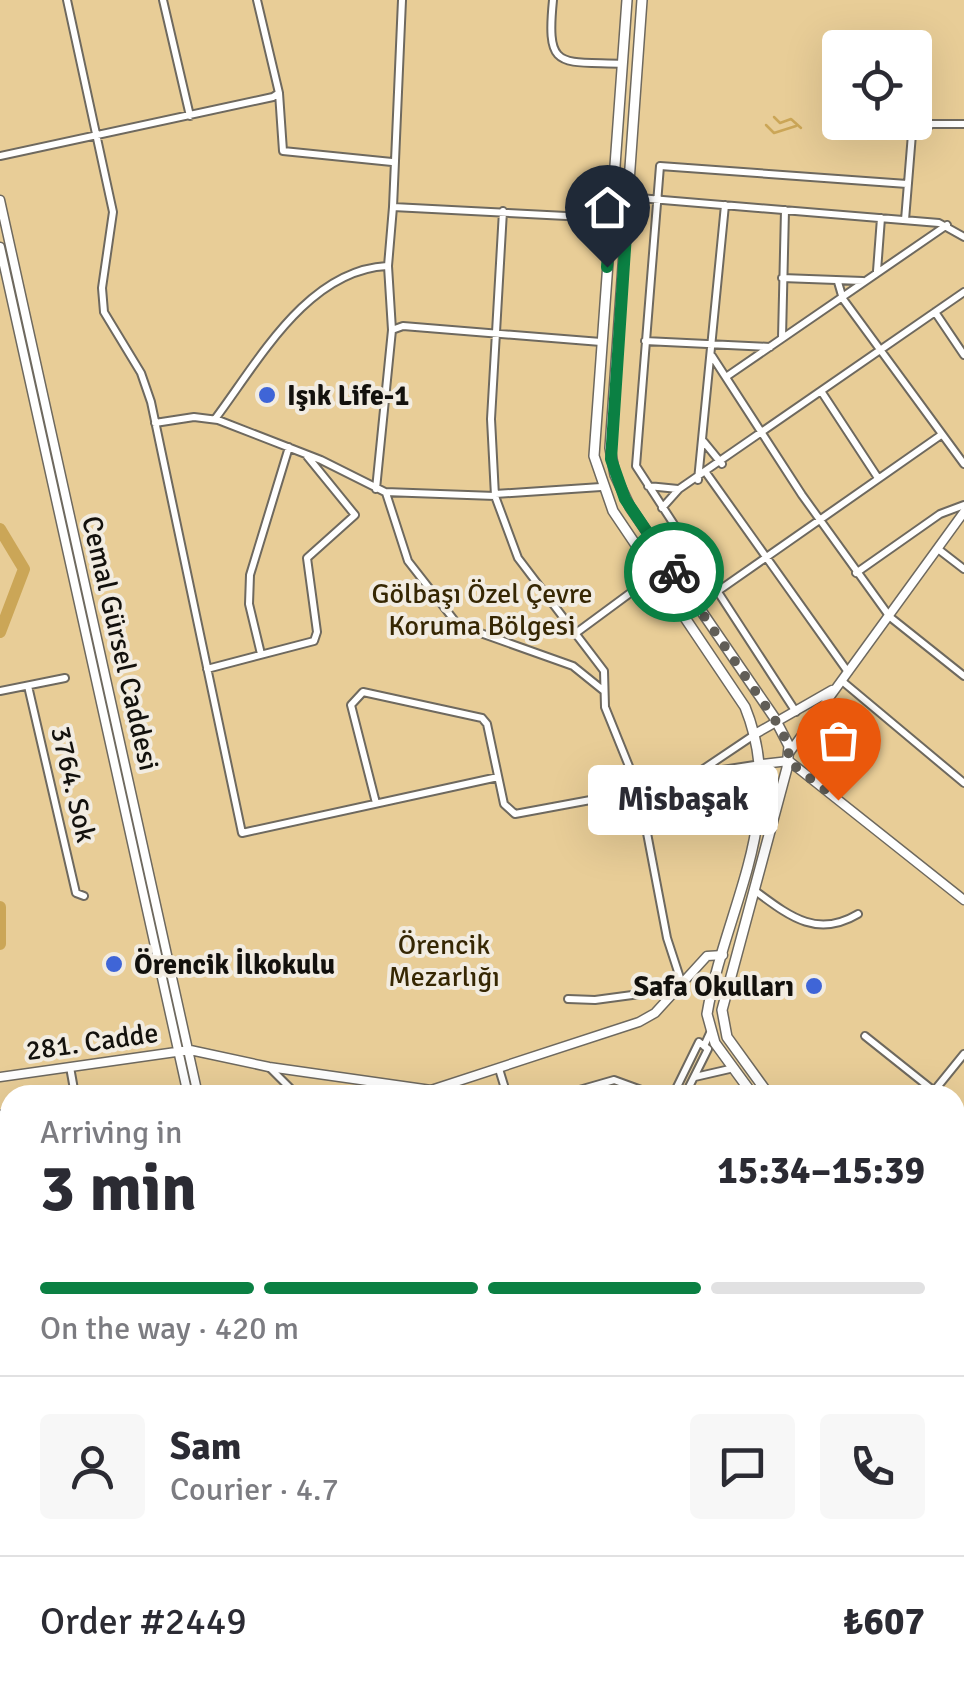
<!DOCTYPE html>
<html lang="en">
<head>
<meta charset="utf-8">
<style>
  :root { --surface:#fff; --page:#f7f7f7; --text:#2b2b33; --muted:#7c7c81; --line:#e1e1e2; --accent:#0b8043 }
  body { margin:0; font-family:Signika,sans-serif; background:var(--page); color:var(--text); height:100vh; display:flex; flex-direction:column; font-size:38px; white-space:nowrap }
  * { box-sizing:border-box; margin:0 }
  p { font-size:32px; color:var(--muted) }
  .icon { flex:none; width:55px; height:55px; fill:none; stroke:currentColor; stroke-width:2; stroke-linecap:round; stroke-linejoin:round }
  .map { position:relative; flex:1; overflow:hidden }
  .panel { position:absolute; left:0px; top:1085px; width:965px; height:622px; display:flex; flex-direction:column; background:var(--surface); border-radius:30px 30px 0 0; box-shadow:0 10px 40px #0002 }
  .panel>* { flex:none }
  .tools { position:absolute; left:822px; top:30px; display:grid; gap:20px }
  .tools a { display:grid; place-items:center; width:110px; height:110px; border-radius:10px; background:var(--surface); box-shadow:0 10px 40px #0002; font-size:50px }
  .pin { position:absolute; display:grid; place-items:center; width:85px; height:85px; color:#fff; margin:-102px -42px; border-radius:50% 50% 50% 0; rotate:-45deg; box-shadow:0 0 10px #0007 }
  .pin .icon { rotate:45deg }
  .courier { position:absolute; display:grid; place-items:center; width:100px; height:100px; margin:-50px; border:8px solid #0b8043; border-radius:50%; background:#fff; color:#222; box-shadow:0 2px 12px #0007 }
  .bubble { position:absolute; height:70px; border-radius:10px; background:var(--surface); box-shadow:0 10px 40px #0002; font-size:32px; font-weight:700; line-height:70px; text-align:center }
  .overview em { font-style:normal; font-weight:700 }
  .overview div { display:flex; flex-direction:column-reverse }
  .overview { display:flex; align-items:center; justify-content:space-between; height:170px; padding:0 40px }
  h1 { font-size:65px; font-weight:700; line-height:75px }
  .bar { display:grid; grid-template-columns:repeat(4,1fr); gap:15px 10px; align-content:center; height:120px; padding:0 40px }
  .bar i { height:12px; border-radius:8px; background:var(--line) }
  .bar .active { background:var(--accent) }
  .bar p { grid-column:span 4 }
  .line { display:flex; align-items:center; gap:25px; padding:0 40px; border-top:2px solid var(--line) }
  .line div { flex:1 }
  .round { display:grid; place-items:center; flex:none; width:105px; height:105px; border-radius:10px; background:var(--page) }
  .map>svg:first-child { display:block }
  .green { fill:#e8cd97; fill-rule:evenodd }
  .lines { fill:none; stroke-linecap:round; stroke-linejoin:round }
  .stream { stroke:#cba657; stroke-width:2.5 }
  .river { stroke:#cba657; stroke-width:12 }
  .minor-casing { stroke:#6e695f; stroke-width:10 }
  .tertiary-casing { stroke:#6e695f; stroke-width:11 }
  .secondary-casing { stroke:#6e695f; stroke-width:12 }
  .minor { stroke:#fff; stroke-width:6 }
  .tertiary { stroke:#fff; stroke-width:8 }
  .secondary { stroke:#fff; stroke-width:9 }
  .done { stroke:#615e57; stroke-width:10; stroke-dasharray:0 18 }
  .route { stroke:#0b8043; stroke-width:12 }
  .poi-dot { fill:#3f65d7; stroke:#f2ece1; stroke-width:4 }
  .labels { text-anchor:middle; stroke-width:8; stroke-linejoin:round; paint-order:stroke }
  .poi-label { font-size:28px; font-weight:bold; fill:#13110d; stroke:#f2ece1; text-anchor:start }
  .park-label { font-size:28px; fill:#362703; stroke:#f2ece1 }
  .street-label { font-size:28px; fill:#13110d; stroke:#f2ece1 }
</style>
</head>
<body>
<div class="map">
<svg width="964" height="1707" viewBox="0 0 964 1707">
  <rect width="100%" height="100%" fill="#f2ece1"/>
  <path class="green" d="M 0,0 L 964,0 L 964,1707 L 0,1707 ZM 840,48 L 915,48 L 915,122 L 840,122 ZM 10,1095 L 955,1095 L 955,1698 L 10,1698 Z"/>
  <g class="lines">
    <path class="stream" d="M 774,117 L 780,123 L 791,119 L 801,128
      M 766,125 L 774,133 L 796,126"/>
    <path class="river" d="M 0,529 L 24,569 L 0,632
      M 0,907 L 0,944
      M 0,1170 L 6,1189
      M 1,1360 L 10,1379
      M 23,1707 L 25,1698"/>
    <defs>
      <path id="minor" d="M 67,0 L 113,212 L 102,288 L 104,312 L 141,373 L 151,402 L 242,833 L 498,777
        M 163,0 L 190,116
        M 553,0 C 546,71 559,61 623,64
        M 279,93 L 283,151 L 392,162
        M 0,156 L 273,97 L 279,93 L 257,0
        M 393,207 L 402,0
        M 503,211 L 491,419 L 495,496 L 518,558 L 604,671 L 605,707 L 639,791 L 667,938 L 682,984
        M 905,220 L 912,134 L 932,124 L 964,124
        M 877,271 L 881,218
        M 782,278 L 863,281
        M 838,282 L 843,299 L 964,464
        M 935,312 L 964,355
        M 392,330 L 388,266 L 393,207 L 605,218 L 639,198 L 939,223 L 964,237
        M 782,338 L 785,210
        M 645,341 L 770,347
        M 712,356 L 802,495 L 890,617 L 964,676
        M 726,377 L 947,225
        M 821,391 L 878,478
        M 215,419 C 258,362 307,270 387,266
        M 155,423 L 194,417 L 218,420 L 321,460 L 385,492 L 495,496
        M 704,442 L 722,464
        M 707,474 L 848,672
        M 698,480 L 725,205
        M 648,486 L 678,489
        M 376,489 L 392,330 L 403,326 L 601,342
        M 386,493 L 408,561 L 458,625 L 573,666 L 604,691
        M 495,494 L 601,487
        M 662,508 L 679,489 L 964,292
        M 938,549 L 964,569
        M 856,573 L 940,514 L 964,505
        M 718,591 L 941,435
        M 576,633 L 656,574
        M 261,654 L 249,604 L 250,575 L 289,447
        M 207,669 L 314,641 L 317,632 L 307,558 L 355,515 L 307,456
        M 842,681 L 964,783
        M 28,686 L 76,893 L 84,896
        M 0,691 L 65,678
        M 796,712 L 636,466 L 660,166 L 907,184
        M 696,774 L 754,735
        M 376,803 L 351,705 L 363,692 L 482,718 L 487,724 L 504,804 L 515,814 L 639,791 L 696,774 L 761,764
        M 754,890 C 788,915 816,939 858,914
        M 568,999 L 595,1000 L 677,989
        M 865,1036 L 939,1095
        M 70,1067 L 75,1095
        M 270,1068 L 297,1095
        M 499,1069 L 507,1095
        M 695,1077 L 734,1068
        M 934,1091 L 964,1054
        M 562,1095 L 614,1080 L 655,1095
        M 673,1095 L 699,1042 L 704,1046
        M 685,1095 L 708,1049 L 704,1046 L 710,1033
        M 955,1108 L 964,1116
        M 0,1114 L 2,1164 L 10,1180
        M 0,1206 L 10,1210
        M 0,1233 L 7,1263 L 0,1281
        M 0,1329 L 4,1347 L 0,1348
        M 0,1601 L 10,1613
        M 873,1698 L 880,1707
        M 44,1707 L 46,1698
        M 486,1707 L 511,1698
        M 669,1707 L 673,1698"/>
      <path id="tertiary" d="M 0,200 L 198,1095
        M 0,247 L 188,1095
        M 755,734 L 832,690
        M 789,753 L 964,512
        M 762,764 L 789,761 L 964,900
        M 0,1077 L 190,1050 L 269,1067 L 431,1090 L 639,1022 L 655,1013 L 707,956 L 723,955
        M 207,1698 L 207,1707
        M 218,1698 L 218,1707"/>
      <path id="secondary" d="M 627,0 L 594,456 L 613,511 L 745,707 C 789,815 725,908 707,1014 L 715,1043 L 753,1095
        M 642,0 L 610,448 L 615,475 L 630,507 L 774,717 L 789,746 L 787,768 L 722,1010 L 727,1037 L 769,1095
        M 955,1322 L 964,1328
        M 955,1337 L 964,1343"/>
    </defs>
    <use href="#minor" class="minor-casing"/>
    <use href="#tertiary" class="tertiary-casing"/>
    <use href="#secondary" class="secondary-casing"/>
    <use href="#minor" class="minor"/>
    <use href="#tertiary" class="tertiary"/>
    <use href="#secondary" class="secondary"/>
  </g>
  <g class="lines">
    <path class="done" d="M 674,572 L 777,723 L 789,746 L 788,761 L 838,800"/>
    <path class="route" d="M 607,267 L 611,215 L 628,204 L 611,459 L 625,499 L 674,572"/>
  </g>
  <g class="poi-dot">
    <circle cx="267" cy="395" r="10"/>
    <circle cx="114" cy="964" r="10"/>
    <circle cx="814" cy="986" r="10"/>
  </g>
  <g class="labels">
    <g class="poi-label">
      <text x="287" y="405">Işık Life-1</text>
      <text x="134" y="974">Örencik İlkokulu</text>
      <text x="794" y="996" text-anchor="end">Safa Okulları</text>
    </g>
    <g class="park-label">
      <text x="482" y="603">Gölbaşı Özel Çevre<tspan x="482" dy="32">Koruma Bölgesi</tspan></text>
      <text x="444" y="954">Örencik<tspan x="444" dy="32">Mezarlığı</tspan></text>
    </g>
    <g class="street-label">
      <text transform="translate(121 643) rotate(77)" y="10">Cemal Gürsel Caddesi</text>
      <text transform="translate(74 784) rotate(77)" y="10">3764. Sok</text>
      <text transform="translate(92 1041) rotate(-8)" y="10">281. Cadde</text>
    </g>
  </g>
</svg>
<div class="tools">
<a><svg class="icon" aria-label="locate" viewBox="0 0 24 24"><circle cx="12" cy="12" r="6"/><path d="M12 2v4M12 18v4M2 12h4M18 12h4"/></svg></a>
</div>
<div class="pin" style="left:838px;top:800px;background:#ea580c"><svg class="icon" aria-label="bag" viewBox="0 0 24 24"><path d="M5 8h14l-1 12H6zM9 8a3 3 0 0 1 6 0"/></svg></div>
<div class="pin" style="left:607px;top:267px;background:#1f2937"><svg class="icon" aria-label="home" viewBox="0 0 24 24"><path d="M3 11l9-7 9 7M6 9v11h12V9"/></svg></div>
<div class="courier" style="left:674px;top:572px"><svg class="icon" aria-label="bike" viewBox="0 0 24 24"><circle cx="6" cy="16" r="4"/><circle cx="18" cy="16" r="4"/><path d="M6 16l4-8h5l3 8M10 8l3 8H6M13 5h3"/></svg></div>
<div class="bubble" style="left:588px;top:765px;width:190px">Misbaşak</div>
<section class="panel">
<div class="overview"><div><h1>3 min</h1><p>Arriving in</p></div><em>15:34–15:39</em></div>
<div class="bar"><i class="active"></i><i class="active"></i><i class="active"></i><i></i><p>On the way · 420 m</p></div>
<div class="line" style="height:180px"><a class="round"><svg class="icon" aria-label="person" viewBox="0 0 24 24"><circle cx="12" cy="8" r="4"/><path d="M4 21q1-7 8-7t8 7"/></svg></a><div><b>Sam</b><p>Courier · 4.7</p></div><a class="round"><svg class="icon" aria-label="chat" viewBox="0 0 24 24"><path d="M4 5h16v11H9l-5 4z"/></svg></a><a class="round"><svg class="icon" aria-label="phone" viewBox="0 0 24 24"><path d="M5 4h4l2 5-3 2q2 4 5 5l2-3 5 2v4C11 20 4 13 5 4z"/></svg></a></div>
<div class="line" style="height:130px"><div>Order #2449</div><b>₺607</b></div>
</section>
</div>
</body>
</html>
